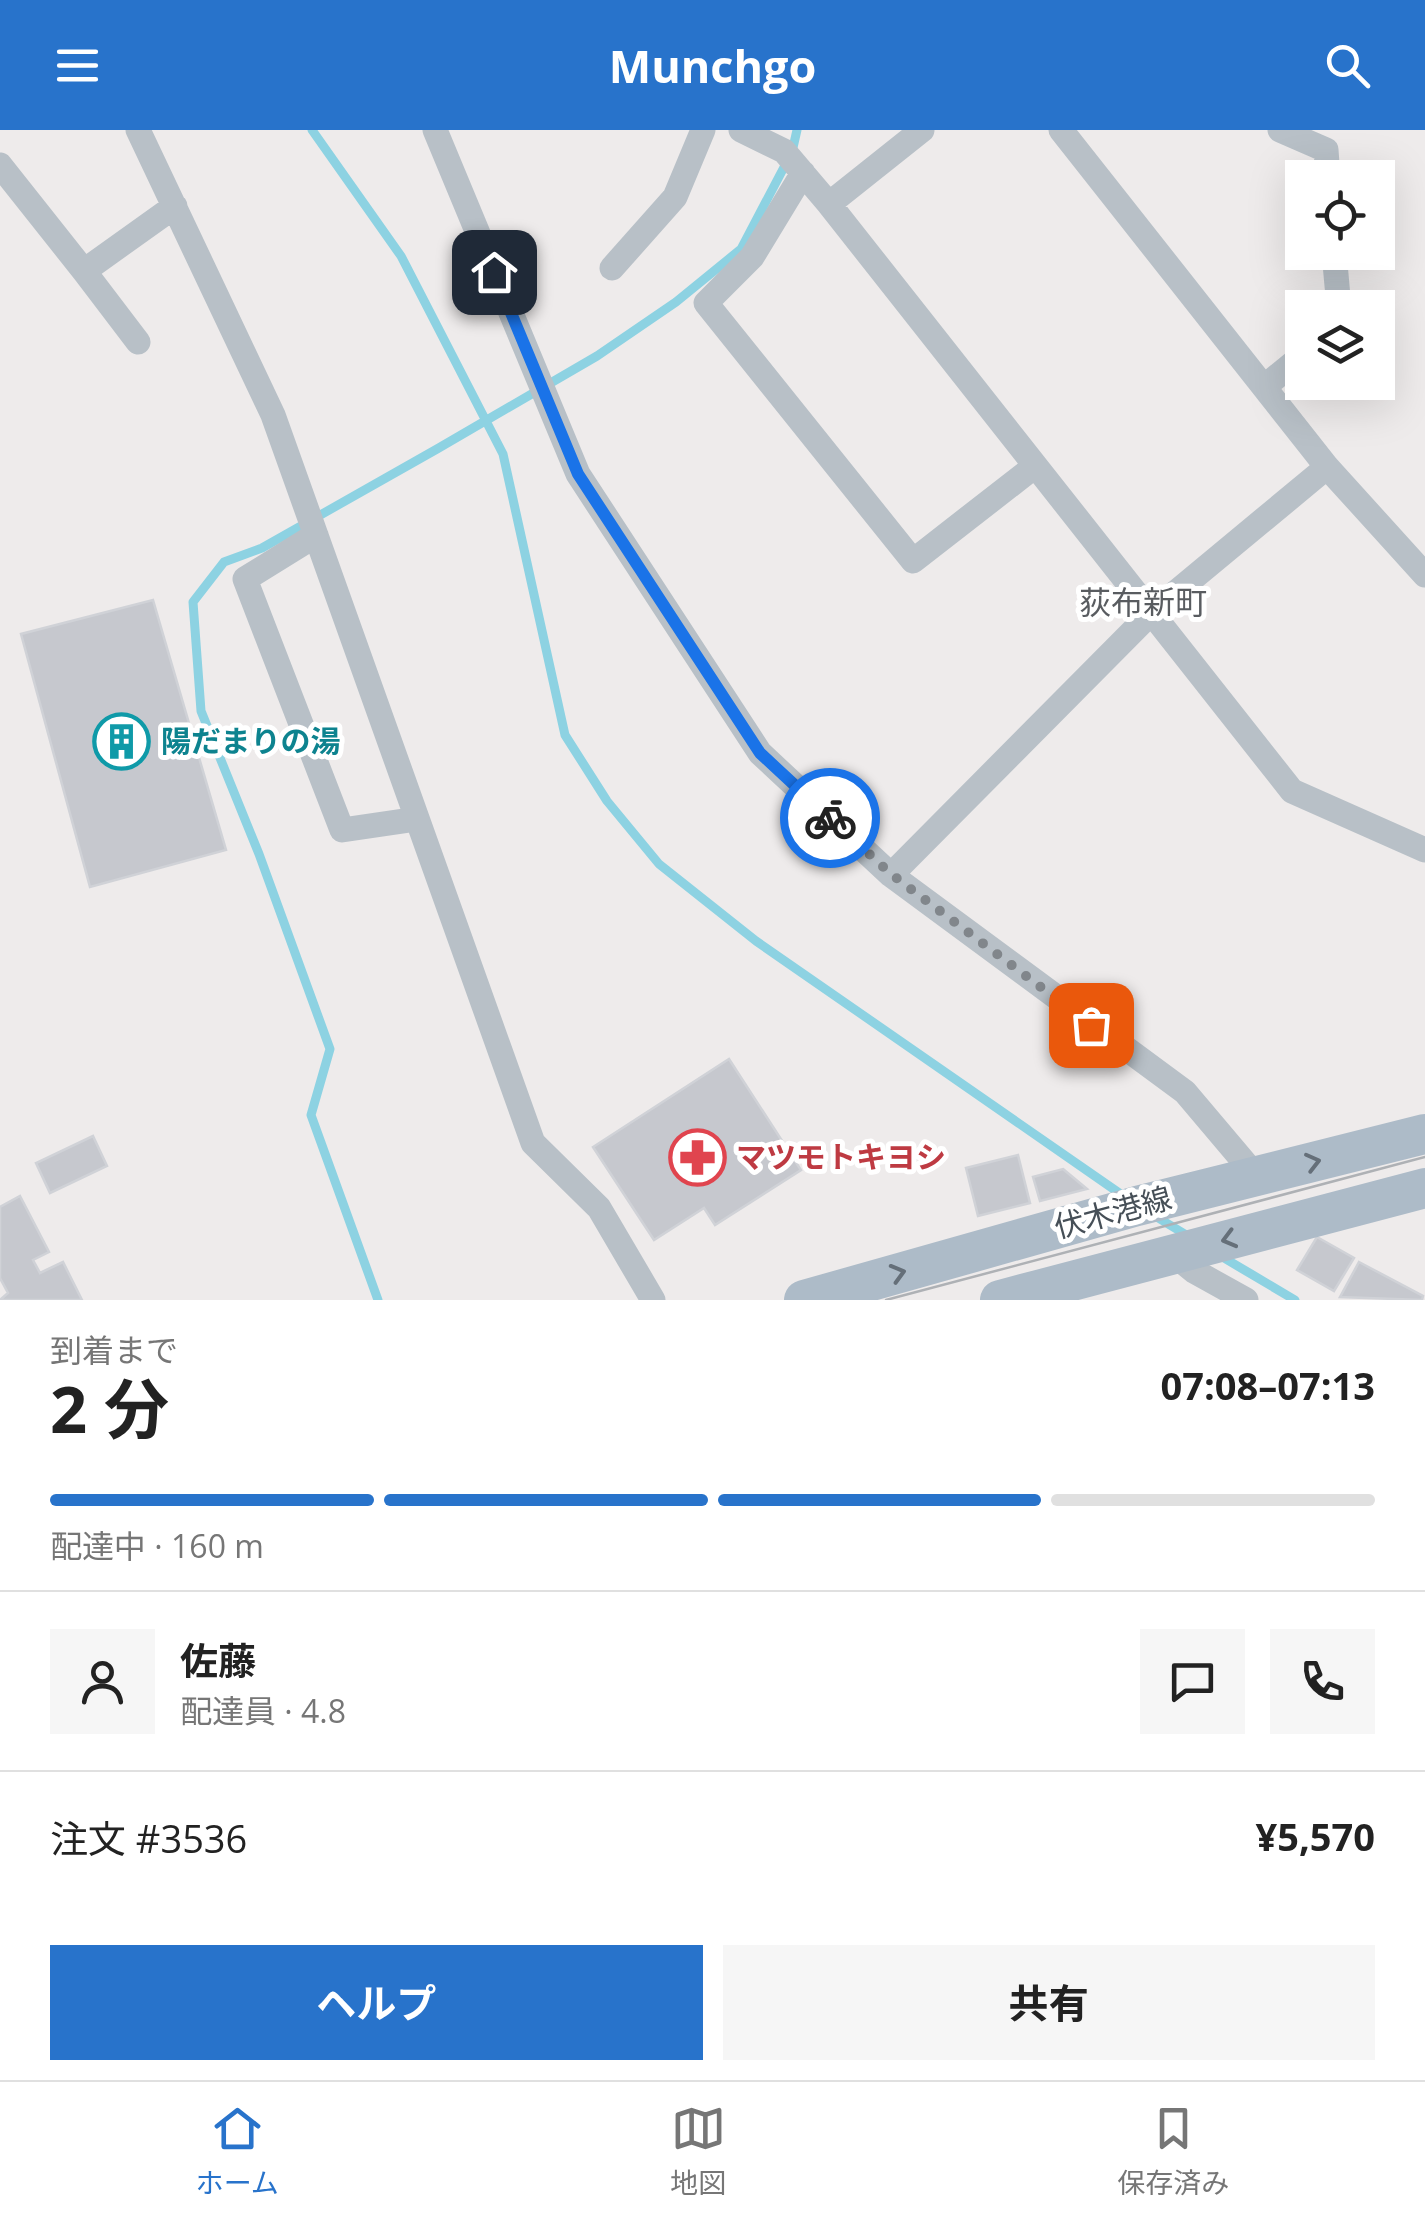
<!DOCTYPE html>
<html lang="ja">
<head>
<meta charset="utf-8">
<style>
  :root { --surface:#fff; --page:#f6f6f6; --text:#222; --muted:#767676; --line:#e0e0e0; --accent:#2873cb }
  body { margin:0; font-family:"Open Sans","Noto Sans JP",sans-serif; background:var(--page); color:var(--text); height:100vh; display:flex; flex-direction:column; font-size:38px; white-space:nowrap }
  * { box-sizing:border-box; margin:0 }
  p { font-size:32px; color:var(--muted) }
  .icon { flex:none; width:55px; height:55px; fill:none; stroke:currentColor; stroke-width:2; stroke-linecap:round; stroke-linejoin:round }
  .map { position:relative; height:1170px; overflow:hidden }
  .sheet { display:flex; flex-direction:column; background:var(--surface); flex:1 }
  .sheet>* { flex:none }
  .buttons { position:absolute; left:1285px; top:30px; display:grid; gap:20px }
  .buttons a { display:grid; place-items:center; width:110px; height:110px; border-radius:0px; background:var(--surface); box-shadow:0 10px 40px #0002; font-size:50px }
  .pin { position:absolute; display:grid; place-items:center; width:85px; height:85px; color:#fff; margin:-42px; border-radius:20px; box-shadow:0 5px 15px #0006 }
  .courier { position:absolute; display:grid; place-items:center; width:100px; height:100px; margin:-50px; border:8px solid #1a73e8; border-radius:50%; background:#fff; color:#222; box-shadow:0 2px 12px #0007 }
  .overview em { font-style:normal; font-weight:700 }
  .overview div { display:flex; flex-direction:column-reverse }
  .overview { display:flex; align-items:center; justify-content:space-between; height:170px; padding:0 50px }
  h1 { font-size:65px; font-weight:700; line-height:75px }
  .bar { display:grid; grid-template-columns:repeat(4,1fr); gap:15px 10px; align-content:center; height:120px; padding:0 50px }
  .bar i { height:12px; border-radius:8px; background:var(--line) }
  .bar .active { background:var(--accent) }
  .bar p { grid-column:span 4 }
  .line { display:flex; align-items:center; gap:25px; padding:0 50px; border-top:2px solid var(--line) }
  .line div { flex:1 }
  .round { display:grid; place-items:center; flex:none; width:105px; height:105px; border-radius:0px; background:var(--page) }
  .primary-button { display:flex; gap:20px; margin-top:auto; padding:20px 50px }
  .primary-button a { flex:1; height:115px; border-radius:0px; background:var(--accent); color:#fff; font-size:40px; font-weight:700; line-height:115px; text-align:center }
  .primary-button a+a { background:var(--page); color:var(--text) }
  header { display:flex; justify-content:space-between; align-items:center; height:130px; padding:0 50px; background:var(--accent); color:#fff; font-size:45px; font-weight:700 }
  .dock { display:flex; justify-content:space-around; align-items:center; height:140px; border-top:2px solid var(--line); background:var(--surface); font-size:28px; color:var(--muted) }
  .dock a { display:grid; justify-items:center; gap:5px }
  .dock .active { color:var(--accent) }
  .map>svg:first-child { display:block }
  .lines { fill:none; stroke-linecap:round; stroke-linejoin:round }
  .stream { stroke:#8dd2e2; stroke-width:9 }
  .building { fill:#c6c8ce; stroke:#d0d2d7; stroke-width:2.5 }
  .street { stroke:#b8c0c7; stroke-width:25 }
  .primary { stroke:#adbbc8; stroke-width:40 }
  .tram { stroke:#aeb1b5; stroke-width:2.5 }
  .oneway { stroke:#656f79 }
  .done { stroke:#81868b; stroke-width:10; stroke-dasharray:0 18 }
  .route { stroke:#1a73e8; stroke-width:12 }
  .labels { text-anchor:middle; stroke-width:10; stroke-linejoin:round; paint-order:stroke }
  .culture-label { font-size:30px; font-weight:bold; fill:#0d838f; stroke:#fff; text-anchor:start }
  .health-label { font-size:30px; font-weight:bold; fill:#be3a42; stroke:#fff; text-anchor:start }
  .street-label { font-size:30px; fill:#464f57; stroke:#fff }
  .neighbourhood-label { font-size:32px; fill:#595c60; stroke:#fff }
</style>
</head>
<body>
<header><svg class="icon" aria-label="menu" viewBox="0 0 24 24"><path d="M4 6h16M4 12h16M4 18h16"/></svg>Munchgo<svg class="icon" aria-label="search" viewBox="0 0 24 24"><circle cx="10" cy="10" r="6"/><path d="M15 15l6 6"/></svg></header>
<div class="map">
<svg width="1425" height="1170" viewBox="0 0 1425 1170">
  <rect width="100%" height="100%" fill="#eeebeb"/>
  <g class="lines">
    <path class="stream" d="M 312,0 L 401,126 L 503,324 L 565,605 L 607,671 L 659,734 L 756,811 L 1125,1067
      M 1155,1086 L 1188,1106
      M 1219,1125 L 1295,1170
      M 378,1170 L 311,985 L 330,919 L 259,724 L 201,581 L 193,472 L 224,432 L 262,418 L 437,319 L 597,226 L 676,172 L 741,119 L 792,22 L 797,0"/>
  </g>
  <path class="building" d="M 153,470 L 226,720 L 90,757 L 21,504 Z
    M 729,929 L 801,1040 L 715,1095 L 704,1078 L 654,1110 L 593,1017 Z
    M 93,1006 L 107,1036 L 50,1063 L 36,1033 Z
    M 1018,1025 L 1030,1073 L 978,1086 L 966,1038 Z
    M 1063,1039 L 1087,1059 L 1040,1071 L 1033,1047 Z
    M 20,1066 L 49,1122 L 33,1130 L 40,1143 L 63,1132 L 82,1170 L 0,1170 L 8,1163 L 0,1148 L 0,1077 Z
    M 1317,1107 L 1354,1128 L 1334,1161 L 1297,1140 Z
    M 1359,1132 L 1423,1166 L 1422,1170 L 1340,1167 Z"/>
  <g class="lines">
    <path class="street" d="M 138,0 L 273,285 L 533,1013 L 599,1078 L 653,1170
      M 435,0 L 578,344 L 760,623 L 891,745 L 1185,962 L 1256,1046
      M 741,0 L 784,21 L 829,74
      M 922,0 L 829,74 L 1292,661 L 1425,720
      M 1061,0 L 1327,337 L 1425,445
      M 1280,0 L 1326,20 L 1328,48
      M 0,35 L 84,141 L 175,76
      M 803,43 L 752,127 L 706,173 L 913,431 L 1035,336
      M 1334,122 L 1339,178
      M 612,138 L 675,67 L 703,0
      M 84,141 L 138,212
      M 1264,257 L 1302,226
      M 316,405 L 245,449 L 342,700 L 417,689
      M 891,745 L 1151,483 L 1327,337
      M 1173,1124 L 1194,1141 L 1246,1170"/>
    <path class="primary" d="M 804,1170 L 1137,1076 L 1425,1004
      M 1000,1170 L 1425,1058"/>
    <path class="tram" d="M 886,1170 L 1425,1027"/>
  </g>
  <defs><path id="oneway-chevron" d="M-2-3.5L2.5 0L-2 3.5" fill="none" stroke-width="1.6" stroke-linecap="round" stroke-linejoin="round" transform="scale(2.5)"/></defs>
  <g class="oneway">
    <use href="#oneway-chevron" transform="translate(1313 1032) rotate(-14)"/>
    <use href="#oneway-chevron" transform="translate(1229 1109) rotate(165)"/>
    <use href="#oneway-chevron" transform="translate(898 1143) rotate(-16)"/>
  </g>
  <g class="lines">
    <path class="done" d="M 830,688 L 891,744 L 1091,895"/>
    <path class="route" d="M 494,142 L 578,344 L 760,623 L 830,688"/>
  </g>
  <defs>
    <symbol id="building-ring" viewBox="-11 -11 22 22"><circle r="9.5" fill="#fff" stroke="#0f9aa8" stroke-width="1.5"/><path d="M-4-6H4V6H1V3H-1V6H-4ZM-2.5-4.3h1.7v1.8h-1.7ZM.8-4.3h1.7v1.8H.8ZM-2.5-1h1.7V.8h-1.7ZM.8-1h1.7V.8H.8Z" fill="#0f9aa8"/></symbol>
    <symbol id="pharmacy-ring" viewBox="-11 -11 22 22"><circle r="9.5" fill="#fff" stroke="#e0444e" stroke-width="1.5"/><path d="M-2-6h4v4h4v4h-4v4h-4v-4h-4v-4h4Z" fill="#e0444e"/></symbol>
  </defs>
  <g fill-rule="evenodd">
    <use href="#building-ring" x="90" y="580" width="63" height="63"/>
    <use href="#pharmacy-ring" x="666" y="996" width="63" height="63"/>
  </g>
  <g class="labels">
    <g class="culture-label">
      <text x="161" y="622">陽だまりの湯</text>
    </g>
    <g class="health-label">
      <text x="736" y="1038">マツモトキヨシ</text>
    </g>
    <g class="street-label">
      <text transform="translate(1113 1083) rotate(-15)" y="10">伏木港線</text>
    </g>
    <g class="neighbourhood-label">
      <text x="1143" y="484">荻布新町</text>
    </g>
  </g>
</svg>
<div class="buttons">
<a><svg class="icon" aria-label="locate" viewBox="0 0 24 24"><circle cx="12" cy="12" r="6"/><path d="M12 2v4M12 18v4M2 12h4M18 12h4"/></svg></a>
<a><svg class="icon" aria-label="layers" viewBox="0 0 24 24"><path d="M12 4l9 5-9 5-9-5zM3 14l9 5 9-5"/></svg></a>
</div>
<div class="pin" style="left:1091px;top:895px;background:#ea580c"><svg class="icon" aria-label="bag" viewBox="0 0 24 24"><path d="M5 8h14l-1 12H6zM9 8a3 3 0 0 1 6 0"/></svg></div>
<div class="pin" style="left:494px;top:142px;background:#1f2937"><svg class="icon" aria-label="home" viewBox="0 0 24 24"><path d="M3 11l9-7 9 7M6 9v11h12V9"/></svg></div>
<div class="courier" style="left:830px;top:688px"><svg class="icon" aria-label="bike" viewBox="0 0 24 24"><circle cx="6" cy="16" r="4"/><circle cx="18" cy="16" r="4"/><path d="M6 16l4-8h5l3 8M10 8l3 8H6M13 5h3"/></svg></div>
</div>
<section class="sheet">
<div class="overview"><div><h1>2 分</h1><p>到着まで</p></div><em>07:08–07:13</em></div>
<div class="bar"><i class="active"></i><i class="active"></i><i class="active"></i><i></i><p>配達中 · 160 m</p></div>
<div class="line" style="height:180px"><a class="round"><svg class="icon" aria-label="person" viewBox="0 0 24 24"><circle cx="12" cy="8" r="4"/><path d="M4 21q1-7 8-7t8 7"/></svg></a><div><b>佐藤</b><p>配達員 · 4.8</p></div><a class="round"><svg class="icon" aria-label="chat" viewBox="0 0 24 24"><path d="M4 5h16v11H9l-5 4z"/></svg></a><a class="round"><svg class="icon" aria-label="phone" viewBox="0 0 24 24"><path d="M5 4h4l2 5-3 2q2 4 5 5l2-3 5 2v4C11 20 4 13 5 4z"/></svg></a></div>
<div class="line" style="height:130px"><div>注文 #3536</div><b>¥5,570</b></div>
<div class="primary-button"><a>ヘルプ</a><a>共有</a></div>
</section>
<nav class="dock">
<a class="active"><svg class="icon" aria-label="home" viewBox="0 0 24 24"><path d="M3 11l9-7 9 7M6 9v11h12V9"/></svg>ホーム</a>
<a><svg class="icon" aria-label="map" viewBox="0 0 24 24"><path d="M3 6l6-2 6 2 6-2v14l-6 2-6-2-6 2zM9 4v14M15 6v14"/></svg>地図</a>
<a><svg class="icon" aria-label="saved" viewBox="0 0 24 24"><path d="M7 4h10v16l-5-4-5 4z"/></svg>保存済み</a>
</nav>
</body>
</html>
